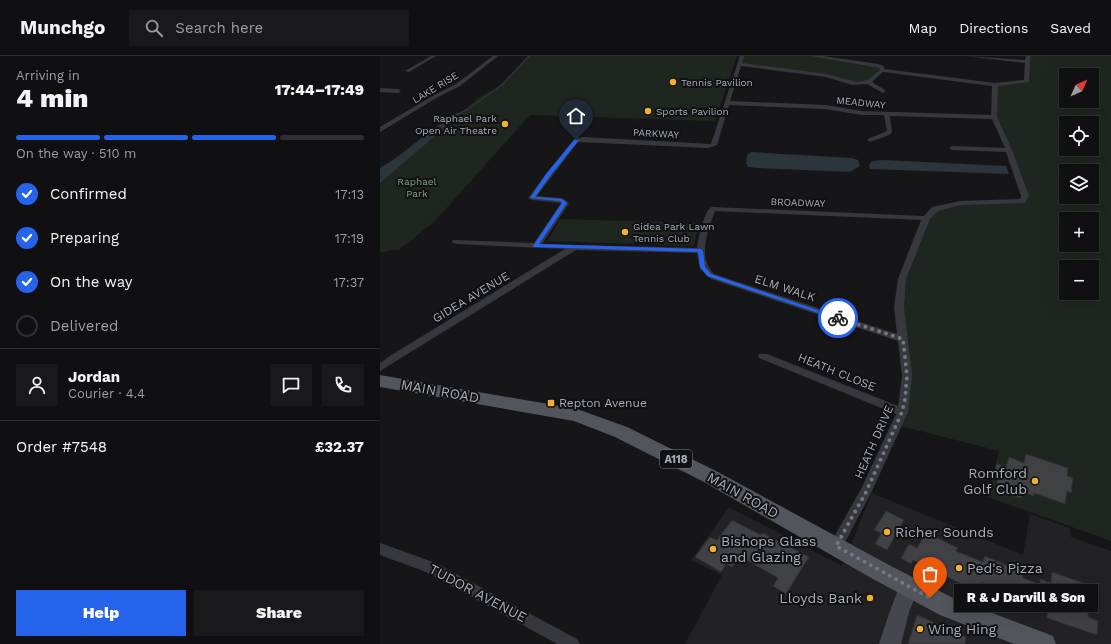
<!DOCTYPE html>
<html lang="en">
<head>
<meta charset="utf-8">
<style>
  :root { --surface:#101012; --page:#19191b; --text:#f1f3f6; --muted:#9c9d9f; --line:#303032; --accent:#2563eb }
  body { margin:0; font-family:"Work Sans",sans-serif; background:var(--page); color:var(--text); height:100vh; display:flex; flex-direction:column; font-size:15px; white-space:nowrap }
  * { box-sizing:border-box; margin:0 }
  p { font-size:13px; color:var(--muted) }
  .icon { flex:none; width:22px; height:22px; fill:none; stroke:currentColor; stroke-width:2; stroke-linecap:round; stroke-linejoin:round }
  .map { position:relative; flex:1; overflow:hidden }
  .drawer { display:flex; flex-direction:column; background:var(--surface); width:380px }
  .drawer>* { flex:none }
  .needle { width:26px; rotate:45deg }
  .buttons { position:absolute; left:679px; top:12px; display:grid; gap:8px }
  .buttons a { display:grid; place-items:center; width:40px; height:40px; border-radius:0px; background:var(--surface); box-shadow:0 4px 16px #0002,0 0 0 1px var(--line); font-size:20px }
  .pin { position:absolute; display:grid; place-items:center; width:34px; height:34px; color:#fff; margin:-41px -17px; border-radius:50% 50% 50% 0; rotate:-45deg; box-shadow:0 0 4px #0007 }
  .pin .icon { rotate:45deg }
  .courier { position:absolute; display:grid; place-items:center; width:40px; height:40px; margin:-20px; border:3px solid #2563eb; border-radius:50%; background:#fff; color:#222; box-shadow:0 1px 5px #0007 }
  .bubble { position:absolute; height:28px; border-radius:0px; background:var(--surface); box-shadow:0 4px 16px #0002,0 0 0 1px var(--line); font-size:13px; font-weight:800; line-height:28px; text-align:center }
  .summary em { font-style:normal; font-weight:800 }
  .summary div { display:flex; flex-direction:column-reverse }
  .summary { display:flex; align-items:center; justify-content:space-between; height:68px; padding:0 16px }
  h1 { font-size:26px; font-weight:800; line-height:30px }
  .bar { display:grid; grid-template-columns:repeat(4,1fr); gap:6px 4px; align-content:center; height:48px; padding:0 16px }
  .bar i { height:5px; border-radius:3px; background:var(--line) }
  .bar .on { background:var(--accent) }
  .bar p { grid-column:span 4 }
  .line { display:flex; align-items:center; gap:10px; padding:0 16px; border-top:1px solid var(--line) }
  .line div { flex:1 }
  .round { display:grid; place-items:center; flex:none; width:42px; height:42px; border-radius:0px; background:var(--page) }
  ol { padding:0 16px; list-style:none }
  li { display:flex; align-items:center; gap:12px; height:44px }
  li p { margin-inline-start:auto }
  li .icon { padding:4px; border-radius:50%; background:var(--accent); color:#fff; stroke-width:4 }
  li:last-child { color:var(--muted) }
  li i { width:22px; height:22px; border:2px solid var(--line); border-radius:50% }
  .action { display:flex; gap:8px; margin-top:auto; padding:8px 16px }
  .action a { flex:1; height:46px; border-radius:0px; background:var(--accent); color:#fff; font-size:16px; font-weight:800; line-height:46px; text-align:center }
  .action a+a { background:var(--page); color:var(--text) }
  header { display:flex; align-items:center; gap:24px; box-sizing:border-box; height:56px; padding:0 20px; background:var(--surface); border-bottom:1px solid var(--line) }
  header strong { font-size:19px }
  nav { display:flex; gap:22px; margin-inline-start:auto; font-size:14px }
  .search { width:280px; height:36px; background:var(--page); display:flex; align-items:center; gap:10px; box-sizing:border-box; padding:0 14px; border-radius:0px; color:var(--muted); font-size:15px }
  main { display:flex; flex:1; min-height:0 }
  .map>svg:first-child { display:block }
  .built { fill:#222225 }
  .green { fill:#1e261f; fill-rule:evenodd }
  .water { fill:#2c353c }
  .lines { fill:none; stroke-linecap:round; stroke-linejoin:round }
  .stream { stroke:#2c353c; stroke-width:1.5 }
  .building { fill:#404145; stroke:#303034 }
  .street { fill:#37383d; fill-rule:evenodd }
  .secondary { fill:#45474d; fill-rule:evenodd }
  .primary { fill:#53555c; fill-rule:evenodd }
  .route { fill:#2563eb }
  .done { stroke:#757880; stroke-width:4; stroke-dasharray:0 7.2 }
  .poi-dot { fill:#f2b134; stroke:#111113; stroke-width:1.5 }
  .labels { text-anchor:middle; stroke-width:4; stroke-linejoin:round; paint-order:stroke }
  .far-poi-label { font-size:10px; fill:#a8adb8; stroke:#111113; text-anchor:start }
  .far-street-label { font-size:10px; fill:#a8adb8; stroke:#111113 }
  .far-park-label { font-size:10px; fill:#7fa381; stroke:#111113 }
  .shield { fill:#111113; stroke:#7b7e86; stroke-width:1 }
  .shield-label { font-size:11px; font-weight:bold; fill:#a8adb8 }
  .street-label { font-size:12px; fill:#a8adb8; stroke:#111113 }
  .poi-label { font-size:12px; fill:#a8adb8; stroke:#111113; text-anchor:start }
  .near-street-label { font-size:14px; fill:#a8adb8; stroke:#111113 }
  .near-poi-label { font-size:14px; fill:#a8adb8; stroke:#111113; text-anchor:start }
</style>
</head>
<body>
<header>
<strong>Munchgo</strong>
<div class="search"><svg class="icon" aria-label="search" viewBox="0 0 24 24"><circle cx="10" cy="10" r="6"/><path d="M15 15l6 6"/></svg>Search here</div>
<nav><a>Map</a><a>Directions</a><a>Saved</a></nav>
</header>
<main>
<section class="drawer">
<div class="summary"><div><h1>4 min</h1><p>Arriving in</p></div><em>17:44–17:49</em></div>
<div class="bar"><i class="on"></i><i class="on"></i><i class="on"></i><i></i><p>On the way · 510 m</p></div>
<ol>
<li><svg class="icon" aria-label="check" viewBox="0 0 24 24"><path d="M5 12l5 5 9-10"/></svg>Confirmed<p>17:13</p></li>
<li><svg class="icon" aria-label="check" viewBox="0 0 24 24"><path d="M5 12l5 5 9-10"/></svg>Preparing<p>17:19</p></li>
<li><svg class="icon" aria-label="check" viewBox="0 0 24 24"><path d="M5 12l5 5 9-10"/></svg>On the way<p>17:37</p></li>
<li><i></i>Delivered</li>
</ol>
<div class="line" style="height:72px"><a class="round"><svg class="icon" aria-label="person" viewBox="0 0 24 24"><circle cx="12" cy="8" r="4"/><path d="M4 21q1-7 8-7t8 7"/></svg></a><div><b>Jordan</b><p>Courier · 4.4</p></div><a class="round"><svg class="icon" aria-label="chat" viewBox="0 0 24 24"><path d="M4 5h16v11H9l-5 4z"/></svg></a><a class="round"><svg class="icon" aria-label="phone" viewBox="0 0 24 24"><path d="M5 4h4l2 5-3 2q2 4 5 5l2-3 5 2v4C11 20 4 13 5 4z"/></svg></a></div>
<div class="line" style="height:52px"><div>Order #7548</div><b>£32.37</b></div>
<div class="action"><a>Help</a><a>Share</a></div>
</section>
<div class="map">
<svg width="731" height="588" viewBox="0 0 731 588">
  <rect width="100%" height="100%" fill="#161618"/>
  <path class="built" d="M 492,437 L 643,499 L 650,458 L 690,472 L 691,481 L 731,495 L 731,588 L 495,588 L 493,587 L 492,588 L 305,588 L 342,519 L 311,504 L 349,451 L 462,510 Z"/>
  <path class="green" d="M 149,0 L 357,0 L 335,65 L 150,59 L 55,165 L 19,194 L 11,194 L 0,197 L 0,112 L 16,102 L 72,58 L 84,55 L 99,41 L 119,30 Z
    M 362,0 L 433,0 L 498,9 L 502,14 L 492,24 L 479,27 L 446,20 L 359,8 Z
    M 648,0 L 731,0 L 731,485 L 608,441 L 619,395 L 517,369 L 527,320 L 522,223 L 546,162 L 555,153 L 580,147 L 642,145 L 645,140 L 614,61 L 615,29 L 647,25 ZM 686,19 L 712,19 L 712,45 L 686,45 ZM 686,67 L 712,67 L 712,93 L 686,93 ZM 686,115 L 712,115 L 712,141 L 686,141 ZM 686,163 L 712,163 L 712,189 L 686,189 ZM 686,211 L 712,211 L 712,237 L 686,237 Z
    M 180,163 L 319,167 L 314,190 L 168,185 Z"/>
  <path class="water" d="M 68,62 L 76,62 L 0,127 L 0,112 L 16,102 Z
    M 371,96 L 472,102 L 478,104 L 480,110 L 470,116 L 377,112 L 368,111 L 366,107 L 367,99 Z
    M 503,104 L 626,110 L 629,118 L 490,113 L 489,109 L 492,105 Z"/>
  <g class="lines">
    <path class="stream" d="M 71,62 L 88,53 L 122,29 L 149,0"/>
  </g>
  <path class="building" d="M 646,398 L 688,412 L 687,420 L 693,422 L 691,437 L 687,435 L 685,448 L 654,437 L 654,440 L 642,436 L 641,442 L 631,439 L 633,433 L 617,427 L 619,420 L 614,418 L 617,408 L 626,411 L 629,401 L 644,407 Z
    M 506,455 L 524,464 L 507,494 L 495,488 L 501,477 L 494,474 Z
    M 352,464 L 381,479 L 383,477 L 429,501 L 406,538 L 393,530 L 398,522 L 360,500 L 352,511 L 346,508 L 341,516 L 315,501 L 330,481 L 337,484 Z
    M 546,476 L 578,492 L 576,495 L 603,506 L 605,500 L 642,516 L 643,522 L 660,528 L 660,523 L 671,527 L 672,516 L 709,529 L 708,561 L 718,565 L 717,579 L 667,562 L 668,550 L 660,547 L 661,537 L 647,532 L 641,556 L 609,541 L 611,529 L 601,526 L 598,536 L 533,504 L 531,508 L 521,502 L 529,488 L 537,492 Z
    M 537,559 L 586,581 L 585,588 L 528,588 Z"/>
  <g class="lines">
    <path class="street" d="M 51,0 L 56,0 L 29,16 L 25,15 Z
      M 113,0 L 118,0 L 80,30 L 58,41 L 0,76 L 0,71 L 54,39 L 76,28 Z
      M 360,0 L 364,0 L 362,7 L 446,18 L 477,26 L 488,24 L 500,14 L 500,12 L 431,0 L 443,0 L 498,8 L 504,10 L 504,13 L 615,27 L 644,24 L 645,7 L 585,0 L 645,4 L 646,0 L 650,0 L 649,26 L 618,30 L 617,61 L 632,94 L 649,140 L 645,147 L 642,147 L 580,149 L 558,155 L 550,163 L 526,223 L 524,251 L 532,320 L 528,356 L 492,435 L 461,494 L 456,496 L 451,494 L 449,490 L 481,433 L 516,358 L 379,302 L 378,300 L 379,298 L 387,298 L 518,350 L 522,320 L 518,285 L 331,223 L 320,213 L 317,197 L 196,194 L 0,315 L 0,307 L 13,298 L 185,193 L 76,188 L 72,186 L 73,184 L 154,187 L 181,147 L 152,144 L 148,142 L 166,118 L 194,83 L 203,81 L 331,88 ZM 361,10 L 446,21 L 472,29 L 487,28 L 503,37 L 505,36 L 505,34 L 492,26 L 503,16 L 612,30 L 611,59 L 482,55 L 445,49 L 350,45 ZM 349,49 L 445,53 L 482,59 L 504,59 L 507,75 L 488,83 L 487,84 L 490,86 L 509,79 L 512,76 L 510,60 L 612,63 L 625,92 L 572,90 L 569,92 L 572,94 L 626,96 L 641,140 L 640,143 L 580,145 L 552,151 L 544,160 L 332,151 C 324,154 318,184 317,192 L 162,188 L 189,147 L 182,142 L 157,140 L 198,86 L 328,92 L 337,89 ZM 335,155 L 541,164 L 518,223 L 514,251 L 517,278 L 334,218 C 317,202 328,174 335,155 Z
      M 0,32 L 18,33 L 21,35 L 18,37 L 0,36 Z
      M 0,487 L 56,507 L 197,583 L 200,588 L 177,588 L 46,516 L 0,499 Z"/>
    <path class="secondary" d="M 529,522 L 536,525 L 539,531 L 529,556 L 521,588 L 499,588 C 506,566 513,545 522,525 Z"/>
    <path class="primary" d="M 0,319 L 197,353 L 247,371 L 338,416 L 509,509 L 575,543 L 673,580 L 676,588 L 634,588 L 560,559 L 493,523 L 324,426 L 235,381 L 194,365 L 0,331 Z"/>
  </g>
  <path class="route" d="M 195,83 L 199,84 L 170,120 L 155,141 L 182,143 L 187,147 L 159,188 L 321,193 L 323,195 L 325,211 L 331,218 L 461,262 L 456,263 L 327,220 L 320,211 L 318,196 L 154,191 L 153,190 L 182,147 L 180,145 L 150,142 L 166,118 Z"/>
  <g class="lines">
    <path class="done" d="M 458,262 L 523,283 L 527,320 L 525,343 L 522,356 L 486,436 L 456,490 L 550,542"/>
  </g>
  <g class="poi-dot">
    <circle cx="293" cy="26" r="4"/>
    <circle cx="268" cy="55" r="4"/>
    <circle cx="125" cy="68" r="4"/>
    <circle cx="245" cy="176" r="4"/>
    <rect x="167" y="343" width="8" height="8" rx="2"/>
    <circle cx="655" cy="425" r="4"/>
    <circle cx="507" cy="476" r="4"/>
    <circle cx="333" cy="493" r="4"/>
    <circle cx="579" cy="512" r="4"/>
    <circle cx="490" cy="542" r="4"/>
    <circle cx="540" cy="573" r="4"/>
  </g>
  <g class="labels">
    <g class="far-poi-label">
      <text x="301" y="30">Tennis Pavilion</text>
      <text x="276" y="59">Sports Pavilion</text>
      <text x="117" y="66" text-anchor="end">Raphael Park<tspan x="117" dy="12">Open Air Theatre</tspan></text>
      <text x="253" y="174">Gidea Park Lawn<tspan x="253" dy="12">Tennis Club</tspan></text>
    </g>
    <g class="far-street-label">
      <text transform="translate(55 31) rotate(-31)" y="4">LAKE RISE</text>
      <text transform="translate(481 46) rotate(6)" y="4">MEADWAY</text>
      <text transform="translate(276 77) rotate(3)" y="4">PARKWAY</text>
      <text transform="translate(418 146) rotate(2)" y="4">BROADWAY</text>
    </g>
    <g class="far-park-label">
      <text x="37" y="129">Raphael<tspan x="37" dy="12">Park</tspan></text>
    </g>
    <rect class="shield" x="280" y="394" width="32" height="18" rx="3"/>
    <g class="shield-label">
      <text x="296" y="407">A118</text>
    </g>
    <g class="street-label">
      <text transform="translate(405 232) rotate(18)" y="4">ELM WALK</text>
      <text transform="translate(91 241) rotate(-31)" y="4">GIDEA AVENUE</text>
      <text transform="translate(457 316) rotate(22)" y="4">HEATH CLOSE</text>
      <text transform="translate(494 386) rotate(-66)" y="4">HEATH DRIVE</text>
    </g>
    <g class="poi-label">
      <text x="179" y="351">Repton Avenue</text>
    </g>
    <g class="near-street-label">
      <text transform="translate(60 335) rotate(10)" y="5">MAIN ROAD</text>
      <text transform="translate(363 439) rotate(29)" y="5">MAIN ROAD</text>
      <text transform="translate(98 537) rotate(28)" y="5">TUDOR AVENUE</text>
    </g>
    <g class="near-poi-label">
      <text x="647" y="422" text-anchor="end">Romford<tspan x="647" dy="16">Golf Club</tspan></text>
      <text x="515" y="481">Richer Sounds</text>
      <text x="341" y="490">Bishops Glass<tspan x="341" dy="16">and Glazing</tspan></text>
      <text x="587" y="517">Ped's Pizza</text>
      <text x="482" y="547" text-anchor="end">Lloyds Bank</text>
      <text x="548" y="578">Wing Hing</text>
    </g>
  </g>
</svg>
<div class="buttons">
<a><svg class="needle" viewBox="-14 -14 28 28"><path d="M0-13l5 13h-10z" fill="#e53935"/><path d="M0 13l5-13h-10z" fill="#9c9d9f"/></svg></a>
<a><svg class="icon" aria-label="locate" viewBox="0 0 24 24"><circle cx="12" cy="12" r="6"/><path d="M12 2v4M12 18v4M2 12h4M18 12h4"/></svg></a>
<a><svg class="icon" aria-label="layers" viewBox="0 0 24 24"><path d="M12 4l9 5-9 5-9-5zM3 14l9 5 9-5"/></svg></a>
<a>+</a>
<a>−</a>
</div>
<div class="pin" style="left:550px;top:542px;background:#ea580c"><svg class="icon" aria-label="bag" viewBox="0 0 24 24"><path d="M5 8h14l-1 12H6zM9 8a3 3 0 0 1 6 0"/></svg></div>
<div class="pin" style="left:196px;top:84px;background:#1f2937"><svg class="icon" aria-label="home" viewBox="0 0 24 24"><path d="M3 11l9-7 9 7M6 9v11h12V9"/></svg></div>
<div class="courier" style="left:458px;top:262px"><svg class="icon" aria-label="bike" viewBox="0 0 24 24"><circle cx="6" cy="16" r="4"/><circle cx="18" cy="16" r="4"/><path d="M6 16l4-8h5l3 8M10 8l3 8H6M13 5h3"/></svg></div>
<div class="bubble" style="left:574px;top:528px;width:144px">R &amp; J Darvill &amp; Son</div>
</div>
</main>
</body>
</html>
